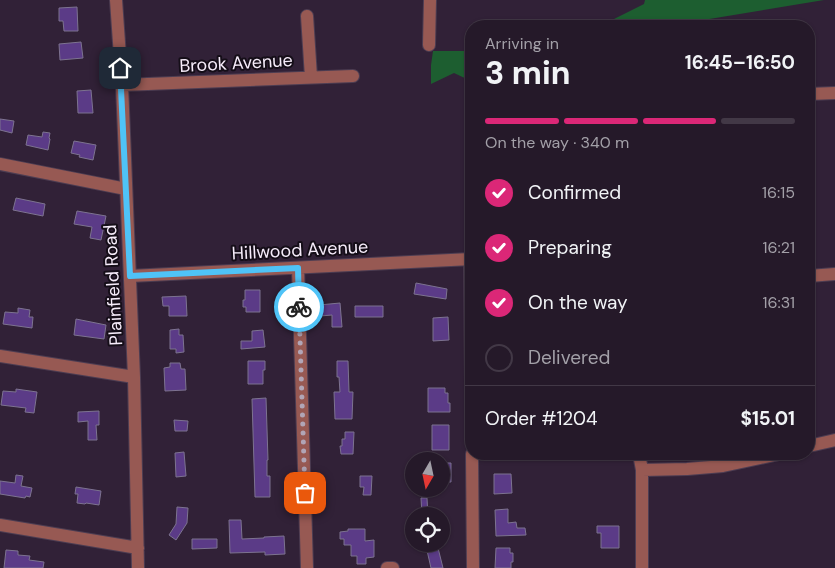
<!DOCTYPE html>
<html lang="en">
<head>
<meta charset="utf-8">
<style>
  :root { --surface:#251929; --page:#312635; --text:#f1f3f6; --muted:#a3a0a8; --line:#423846; --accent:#db2777 }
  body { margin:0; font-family:"DM Sans",sans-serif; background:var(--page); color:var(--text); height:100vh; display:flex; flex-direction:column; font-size:19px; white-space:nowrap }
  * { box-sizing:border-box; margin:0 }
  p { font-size:16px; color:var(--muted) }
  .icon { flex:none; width:28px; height:28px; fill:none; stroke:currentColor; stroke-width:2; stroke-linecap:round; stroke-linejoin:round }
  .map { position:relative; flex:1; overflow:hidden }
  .side { position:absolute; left:465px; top:20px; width:350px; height:440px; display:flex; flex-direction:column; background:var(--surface); border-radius:20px; box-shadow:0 1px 4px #0004,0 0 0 1px var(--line) }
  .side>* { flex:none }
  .needle { width:32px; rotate:189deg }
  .controls { position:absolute; left:405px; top:452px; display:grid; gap:10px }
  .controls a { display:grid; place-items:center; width:45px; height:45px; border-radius:50%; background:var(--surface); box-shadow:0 1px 4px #0004,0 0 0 1px var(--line); font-size:25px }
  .pin { position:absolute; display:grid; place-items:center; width:42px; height:42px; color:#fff; margin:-21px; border-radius:10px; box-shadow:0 2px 8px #0006 }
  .courier { position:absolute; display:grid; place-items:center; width:50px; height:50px; margin:-25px; border:4px solid #4fc3f7; border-radius:50%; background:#fff; color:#222; box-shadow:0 1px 6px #0007 }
  .headline em { font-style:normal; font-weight:700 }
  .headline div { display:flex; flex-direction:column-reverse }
  .headline { display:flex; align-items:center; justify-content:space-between; height:85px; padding:0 20px }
  h1 { font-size:32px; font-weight:700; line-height:38px }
  .bar { display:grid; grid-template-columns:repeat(4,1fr); gap:8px 5px; align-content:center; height:60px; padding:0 20px }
  .bar i { height:6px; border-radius:4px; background:var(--line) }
  .bar .active { background:var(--accent) }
  .bar p { grid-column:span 4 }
  .line { display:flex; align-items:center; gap:12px; padding:0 20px; border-top:1px solid var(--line) }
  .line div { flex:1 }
  ol { padding:0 20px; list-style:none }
  li { display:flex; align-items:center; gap:15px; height:55px }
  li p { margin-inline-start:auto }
  li .icon { padding:5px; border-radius:50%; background:var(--accent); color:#fff; stroke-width:4 }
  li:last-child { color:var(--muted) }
  li i { width:28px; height:28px; border:2px solid var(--line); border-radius:50% }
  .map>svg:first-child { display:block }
  .green { fill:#1d5e30 }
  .building { fill:#5b3b87; stroke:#7d7390 }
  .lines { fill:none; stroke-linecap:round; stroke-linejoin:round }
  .minor-casing { stroke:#4d3d52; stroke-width:14 }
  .minor { stroke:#975953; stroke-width:12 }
  .done { stroke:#b1a5b6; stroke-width:5; stroke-dasharray:0 9 }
  .route { stroke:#4fc3f7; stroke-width:6 }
  .labels { text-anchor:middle; stroke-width:4; stroke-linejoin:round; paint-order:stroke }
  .street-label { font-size:18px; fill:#f6ecfa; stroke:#150e18 }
</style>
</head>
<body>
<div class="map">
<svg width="835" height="568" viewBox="0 0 835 568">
  <rect width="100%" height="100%" fill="#312137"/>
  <path class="green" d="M 645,0 L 824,0 L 667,26 L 600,26 L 644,4 Z
    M 433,51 L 471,51 L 471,81 L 454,73 L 431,84 L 431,65 Z"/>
  <path class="building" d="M 77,7 L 78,31 L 64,31 L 63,21 L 59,21 L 59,8 Z
    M 81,42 L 83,58 L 60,60 L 59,44 Z
    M 91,90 L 93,113 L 78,113 L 77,91 Z
    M 0,119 L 14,121 L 12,133 L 0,130 Z
    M 43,132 L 50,133 L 49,138 L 50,139 L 48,150 L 26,145 L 28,135 L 42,137 Z
    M 74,141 L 96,145 L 93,160 L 79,157 L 80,155 L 71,153 Z
    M 16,198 L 45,204 L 43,216 L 13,210 Z
    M 77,211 L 106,216 L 101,240 L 90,238 L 92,227 L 74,224 Z
    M 416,283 L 447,289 L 446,299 L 414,294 Z
    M 245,290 L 260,290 L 260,312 L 246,312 L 246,307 L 243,307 L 243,300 L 245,300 Z
    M 186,296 L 187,316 L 169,316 L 169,306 L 163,306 L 162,297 Z
    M 340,303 L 342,327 L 332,327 L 332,315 L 320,316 L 319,305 Z
    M 355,306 L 383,306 L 383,317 L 355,317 Z
    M 18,308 L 30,310 L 29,317 L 33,317 L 32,328 L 3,324 L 5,312 L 18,313 Z
    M 448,317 L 449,340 L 433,341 L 433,318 Z
    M 76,319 L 106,325 L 104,339 L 74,335 Z
    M 179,329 L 179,335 L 183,335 L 184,352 L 176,353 L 176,349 L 170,349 L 170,330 Z
    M 263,330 L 265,347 L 241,349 L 241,341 L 252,341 L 252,331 Z
    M 248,361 L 265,361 L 265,370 L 263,370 L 263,384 L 248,384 Z
    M 337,361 L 348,361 L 349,392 L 353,392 L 352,419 L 335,419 L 334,392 L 340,392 L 339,377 L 337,377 Z
    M 170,363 L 180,363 L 181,369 L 185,369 L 186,390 L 165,391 L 164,368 L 170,367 Z
    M 428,388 L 445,388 L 445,393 L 448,393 L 448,403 L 450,403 L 450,412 L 428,412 Z
    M 16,389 L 37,392 L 34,413 L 25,412 L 26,408 L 1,405 L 3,391 L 16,392 Z
    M 266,398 L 268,460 L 267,460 L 267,476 L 270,476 L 270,497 L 255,497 L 252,399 Z
    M 99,411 L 99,425 L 96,425 L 97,440 L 88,440 L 88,421 L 78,422 L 78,412 Z
    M 174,420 L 188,421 L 187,431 L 175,431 Z
    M 432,425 L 449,425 L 449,450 L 432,450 Z
    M 345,432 L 354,432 L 353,454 L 341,454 L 340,446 L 342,446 L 342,439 L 345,439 Z
    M 184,452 L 186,476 L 176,477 L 175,453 Z
    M 497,454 L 513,454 L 513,460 L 497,460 Z
    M 441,463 L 451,463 L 451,482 L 441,482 Z
    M 494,474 L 511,474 L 512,493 L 494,494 Z
    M 16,475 L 23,476 L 21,486 L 32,488 L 30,497 L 26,496 L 25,498 L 0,494 L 0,481 L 15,483 Z
    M 360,476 L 372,476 L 371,495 L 363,495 L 364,487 L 360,487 Z
    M 76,487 L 101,491 L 99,505 L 86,503 L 85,504 L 77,503 L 78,494 L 75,494 Z
    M 421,498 L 427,498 L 428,516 L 422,516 Z
    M 177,507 L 188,508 L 187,523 L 176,540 L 169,535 L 176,524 Z
    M 508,509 L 508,523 L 516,522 L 517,528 L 525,528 L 526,535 L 496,536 L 495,510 Z
    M 229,520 L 241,520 L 242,539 L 264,538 L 264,537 L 284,536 L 285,554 L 265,555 L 265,552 L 230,553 Z
    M 597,526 L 619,526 L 619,548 L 601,548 L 601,533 L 597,533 Z
    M 348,529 L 365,529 L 365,541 L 374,540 L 374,557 L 366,558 L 366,564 L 357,564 L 357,556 L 351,556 L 351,545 L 344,545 L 344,539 L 340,539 L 340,532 L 348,531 Z
    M 192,539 L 217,539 L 217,548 L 192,549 Z
    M 437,544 L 443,568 L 431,568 L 426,546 Z
    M 496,548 L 510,548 L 510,553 L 513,553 L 513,562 L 511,562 L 511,568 L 495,568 Z
    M 6,550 L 18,551 L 18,555 L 30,556 L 29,560 L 44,562 L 43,568 L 4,568 Z"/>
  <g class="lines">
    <defs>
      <path id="minor" d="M 116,0 L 122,85 L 134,377 L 138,568
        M 307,16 L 311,77
        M 429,45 L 430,0
        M 122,85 L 353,76
        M 809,94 L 835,93
        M 0,164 L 126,189
        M 470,259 L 471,382
        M 298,268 L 307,568
        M 130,276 L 471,259
        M 809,276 L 835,274
        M 0,356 L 134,377
        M 809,446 L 835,440
        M 472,454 L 473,568
        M 639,454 L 642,470 L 642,568
        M 642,470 L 687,469 L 723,466 L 779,454
        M 0,525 L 138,548
        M 387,568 L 393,568"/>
    </defs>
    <use href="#minor" class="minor-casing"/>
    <use href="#minor" class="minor"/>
  </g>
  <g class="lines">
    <path class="done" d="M 299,307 L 305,493"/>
    <path class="route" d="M 120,68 L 130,276 L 298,268 L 299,307"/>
  </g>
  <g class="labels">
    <g class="street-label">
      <text transform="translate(236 63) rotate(-3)" y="6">Brook Avenue</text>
      <text transform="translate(300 250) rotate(-3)" y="6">Hillwood Avenue</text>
      <text transform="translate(113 285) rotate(-93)" y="6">Plainfield Road</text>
    </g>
  </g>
</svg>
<div class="controls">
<a><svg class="needle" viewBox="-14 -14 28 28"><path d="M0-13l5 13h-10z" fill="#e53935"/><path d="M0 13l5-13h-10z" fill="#a3a0a8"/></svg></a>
<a><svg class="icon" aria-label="locate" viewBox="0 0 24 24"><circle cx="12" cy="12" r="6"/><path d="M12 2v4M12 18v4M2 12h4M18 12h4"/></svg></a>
</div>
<div class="pin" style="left:305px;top:493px;background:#ea580c"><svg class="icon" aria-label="bag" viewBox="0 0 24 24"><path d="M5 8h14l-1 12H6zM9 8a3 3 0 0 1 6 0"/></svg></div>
<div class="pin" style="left:120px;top:68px;background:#1f2937"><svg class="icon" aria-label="home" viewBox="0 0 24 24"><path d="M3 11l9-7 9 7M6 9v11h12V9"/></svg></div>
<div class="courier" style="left:299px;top:307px"><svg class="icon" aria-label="bike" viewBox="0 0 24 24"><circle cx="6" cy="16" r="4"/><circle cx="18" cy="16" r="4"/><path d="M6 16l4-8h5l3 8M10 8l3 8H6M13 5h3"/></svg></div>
<section class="side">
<div class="headline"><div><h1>3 min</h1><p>Arriving in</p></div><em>16:45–16:50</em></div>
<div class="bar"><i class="active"></i><i class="active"></i><i class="active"></i><i></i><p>On the way · 340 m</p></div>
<ol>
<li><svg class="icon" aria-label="check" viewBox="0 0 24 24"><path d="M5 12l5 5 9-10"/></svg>Confirmed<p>16:15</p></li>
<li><svg class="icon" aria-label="check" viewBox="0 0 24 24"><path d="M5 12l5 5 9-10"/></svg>Preparing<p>16:21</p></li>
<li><svg class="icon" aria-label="check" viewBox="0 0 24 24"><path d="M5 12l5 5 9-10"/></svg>On the way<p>16:31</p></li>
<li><i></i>Delivered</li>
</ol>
<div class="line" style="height:65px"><div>Order #1204</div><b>$15.01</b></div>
</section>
</div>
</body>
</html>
